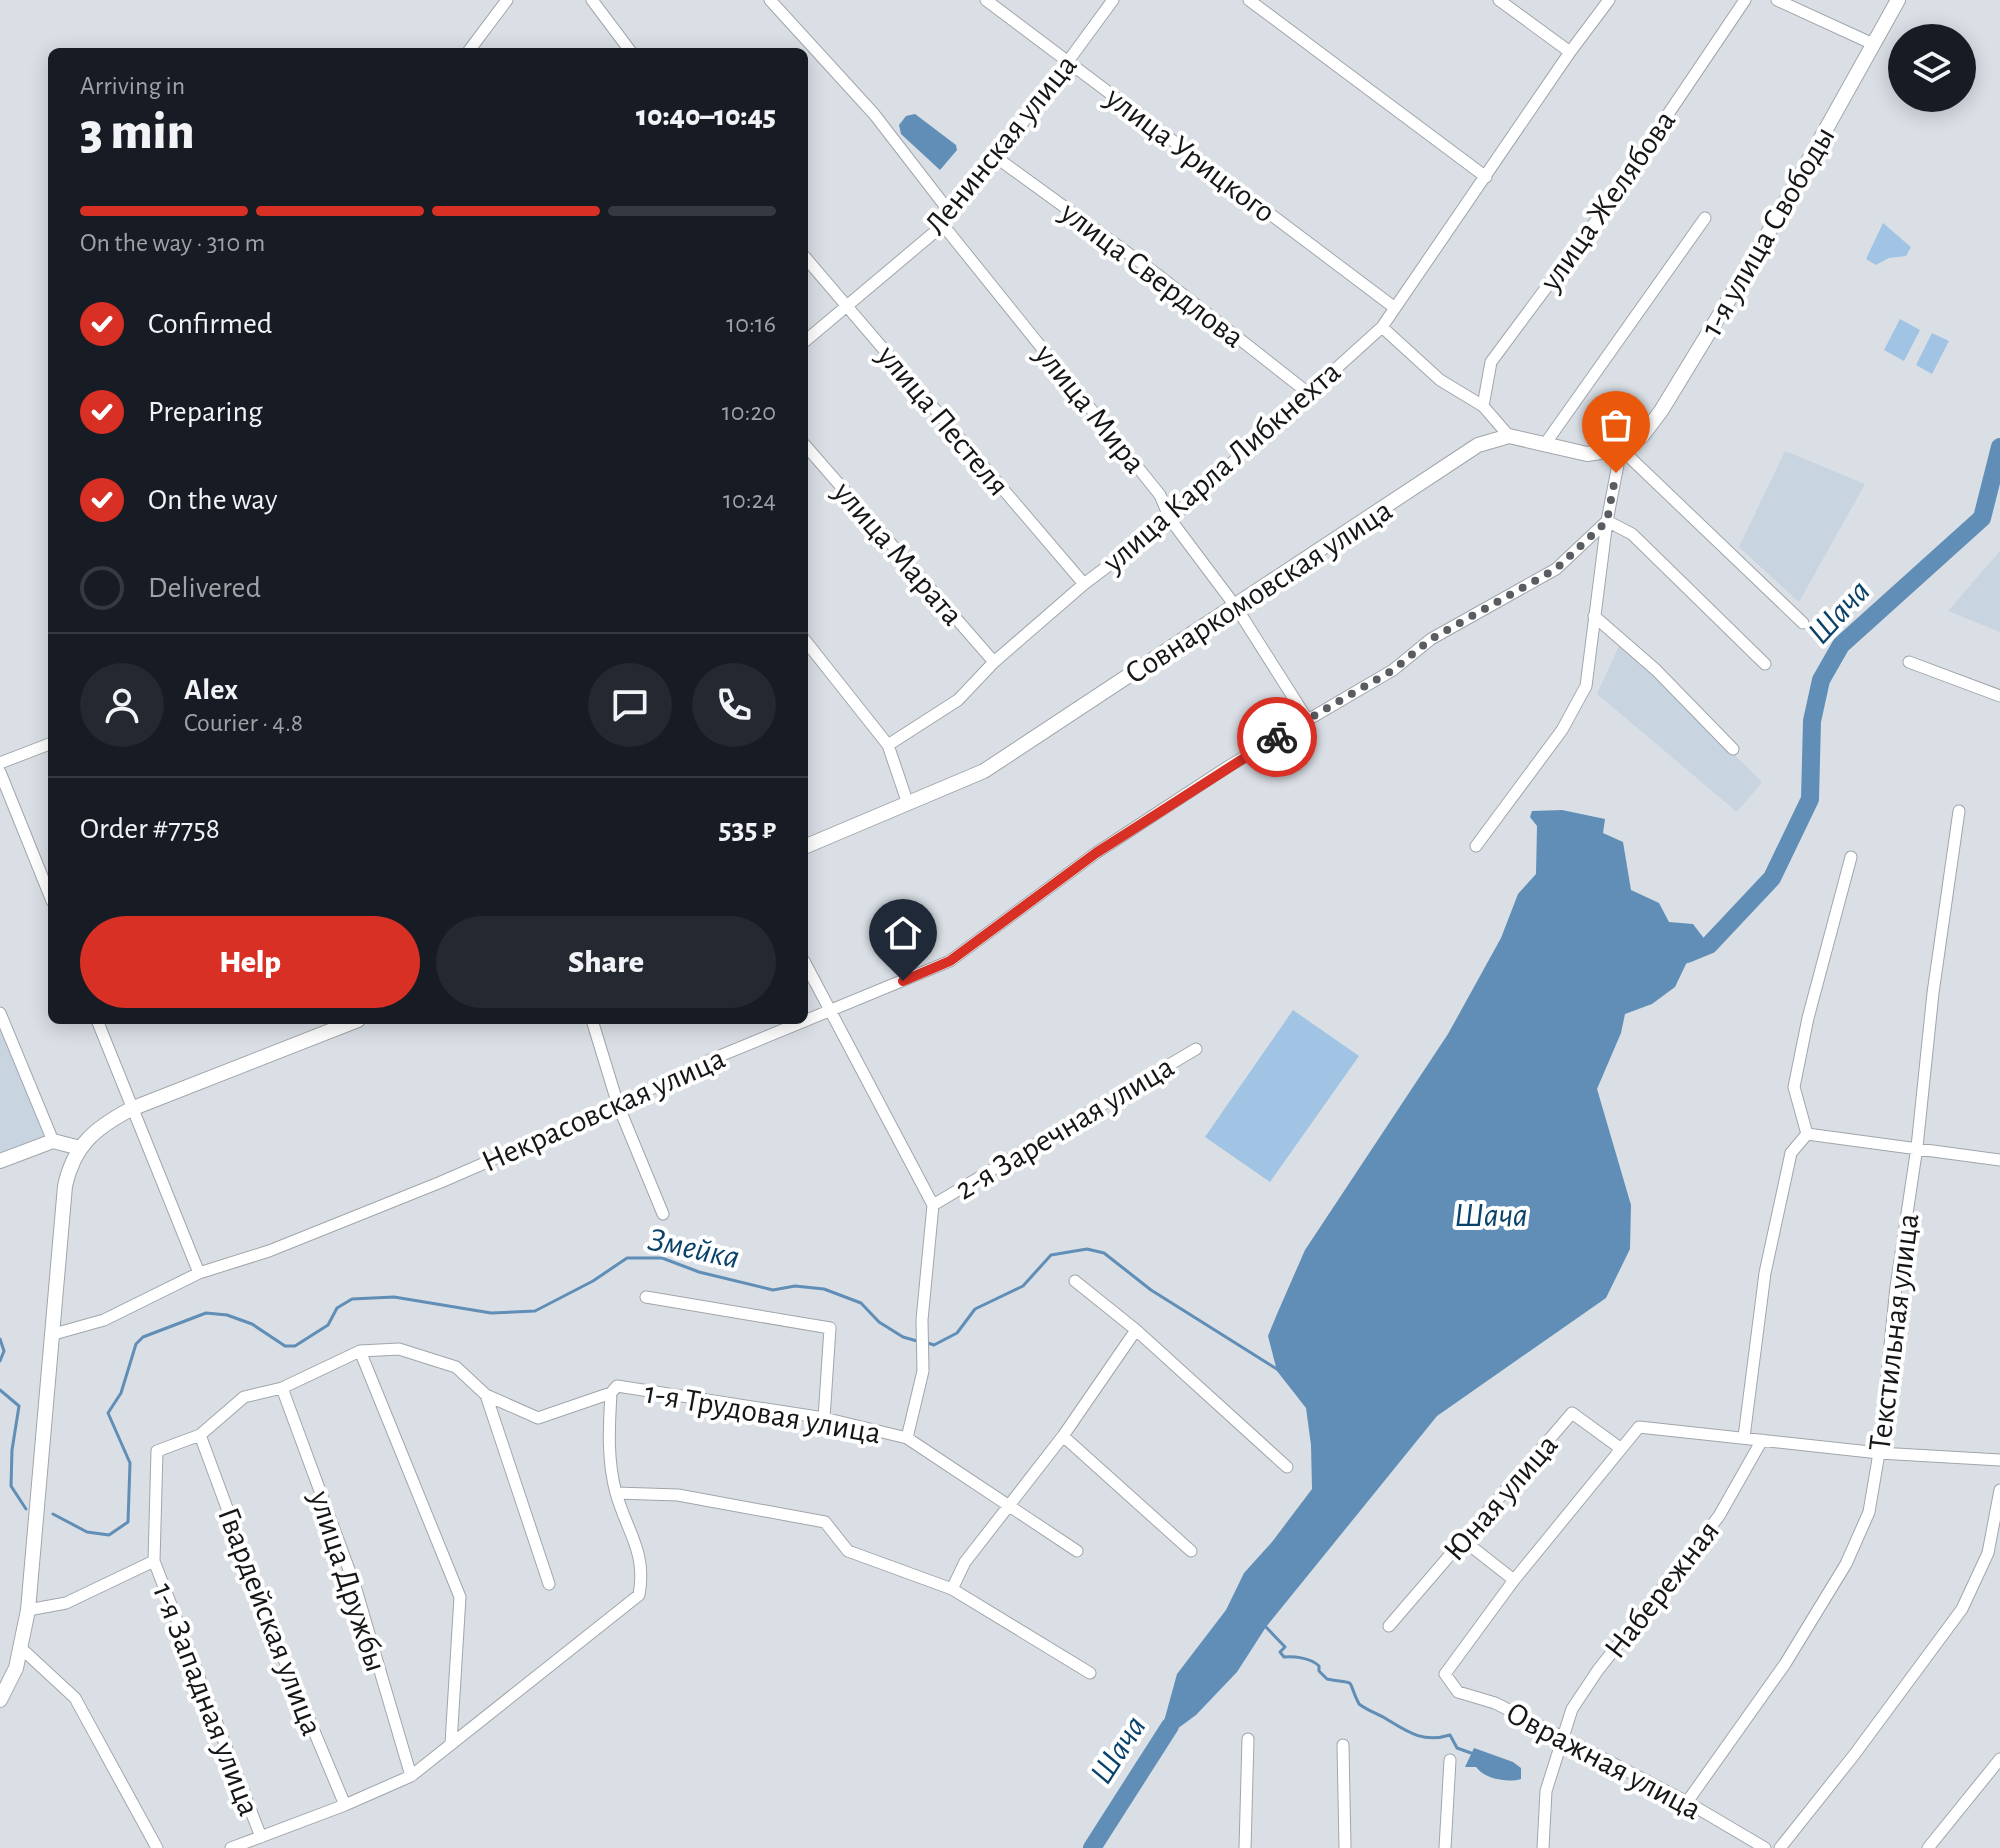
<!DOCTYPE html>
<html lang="en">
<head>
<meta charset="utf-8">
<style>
  :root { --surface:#171b24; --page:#242831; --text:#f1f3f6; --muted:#9ea1a6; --line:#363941; --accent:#d93025 }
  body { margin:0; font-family:"Alegreya Sans",sans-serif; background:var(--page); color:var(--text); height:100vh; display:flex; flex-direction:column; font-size:30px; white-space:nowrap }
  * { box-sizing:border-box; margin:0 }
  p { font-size:26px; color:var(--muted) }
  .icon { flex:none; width:44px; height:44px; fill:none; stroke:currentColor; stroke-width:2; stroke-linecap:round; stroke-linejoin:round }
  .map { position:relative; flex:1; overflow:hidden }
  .details { position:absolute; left:48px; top:48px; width:760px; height:976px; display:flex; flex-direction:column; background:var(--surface); border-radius:12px; box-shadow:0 4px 20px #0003 }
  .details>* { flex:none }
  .tools { position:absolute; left:1888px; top:24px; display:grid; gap:16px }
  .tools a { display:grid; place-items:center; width:88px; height:88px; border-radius:50%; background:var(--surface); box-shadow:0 4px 20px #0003; font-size:40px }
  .pin { position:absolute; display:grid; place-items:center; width:68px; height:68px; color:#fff; margin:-82px -34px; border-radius:50% 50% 50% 0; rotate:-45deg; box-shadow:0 0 8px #0007 }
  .pin .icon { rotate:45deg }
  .courier { position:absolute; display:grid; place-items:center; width:80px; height:80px; margin:-40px; border:6px solid #d93025; border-radius:50%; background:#fff; color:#222; box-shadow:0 2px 10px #0007 }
  .head em { font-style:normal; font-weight:800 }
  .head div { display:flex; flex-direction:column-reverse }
  .head { display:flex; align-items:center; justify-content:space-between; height:136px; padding:0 32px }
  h1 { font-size:52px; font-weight:800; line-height:60px }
  .bar { display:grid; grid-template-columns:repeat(4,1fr); gap:12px 8px; align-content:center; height:96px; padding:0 32px }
  .bar i { height:10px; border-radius:6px; background:var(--line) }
  .bar .current { background:var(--accent) }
  .bar p { grid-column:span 4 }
  .line { display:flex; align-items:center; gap:20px; padding:0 32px; border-top:2px solid var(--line) }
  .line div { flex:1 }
  .round { display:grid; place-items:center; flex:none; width:84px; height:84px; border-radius:42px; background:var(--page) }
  ol { padding:0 32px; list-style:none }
  li { display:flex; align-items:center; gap:24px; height:88px }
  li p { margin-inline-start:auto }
  li .icon { padding:8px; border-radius:50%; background:var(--accent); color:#fff; stroke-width:4 }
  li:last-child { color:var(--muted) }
  li i { width:44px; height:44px; border:4px solid var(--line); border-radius:50% }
  .cta { display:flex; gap:16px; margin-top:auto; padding:16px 32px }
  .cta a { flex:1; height:92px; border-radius:48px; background:var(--accent); color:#fff; font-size:32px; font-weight:800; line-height:92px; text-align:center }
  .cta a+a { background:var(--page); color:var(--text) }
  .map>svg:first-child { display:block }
  .built { fill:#c8d4e0 }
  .green { fill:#a1c4e4 }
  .water { fill:#608eb6 }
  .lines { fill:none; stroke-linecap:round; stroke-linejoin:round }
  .stream { stroke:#608eb6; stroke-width:3 }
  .river { stroke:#608eb6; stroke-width:18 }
  .minor-casing { stroke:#a0a6ab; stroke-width:13 }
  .tertiary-casing { stroke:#a0a6ab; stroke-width:16 }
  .minor { stroke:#fff; stroke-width:11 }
  .tertiary { stroke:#fff; stroke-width:14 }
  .done { stroke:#595c60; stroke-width:8; stroke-dasharray:0 14.4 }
  .route { stroke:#d93025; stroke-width:10 }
  .labels { text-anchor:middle; stroke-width:8; stroke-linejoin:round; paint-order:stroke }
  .street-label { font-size:32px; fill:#141618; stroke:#fff }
  .water-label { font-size:34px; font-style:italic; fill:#0a426a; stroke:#fff }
</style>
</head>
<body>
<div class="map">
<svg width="2000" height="1848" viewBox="0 0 2000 1848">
  <rect width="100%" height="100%" fill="#d9dfe5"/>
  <path class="built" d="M 1785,451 L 1865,484 L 1799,602 L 1739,547 Z
    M 2000,551 L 2000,632 L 1948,611 Z
    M 1620,644 L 1762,782 L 1737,812 L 1597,694 Z
    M 0,1027 L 47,1145 L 0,1156 Z"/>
  <path class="green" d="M 1883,223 L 1911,247 L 1906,256 L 1889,258 L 1876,265 L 1866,259 Z
    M 1900,319 L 1920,330 L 1904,361 L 1884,350 Z
    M 1932,333 L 1949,341 L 1932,374 L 1916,365 Z
    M 1293,1010 L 1359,1056 L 1270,1182 L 1205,1137 Z"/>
  <path class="water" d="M 915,114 L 956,145 L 957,150 L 940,170 L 901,134 L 899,125 L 906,116 Z
    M 1562,810 L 1605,819 L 1603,833 L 1623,842 L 1631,890 L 1659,903 L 1669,922 L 1693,924 L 1709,945 L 1686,964 L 1675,987 L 1652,1004 L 1625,1014 L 1621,1033 L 1597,1089 L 1631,1205 L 1630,1249 L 1606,1298 L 1437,1416 L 1266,1627 L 1237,1672 L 1196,1715 L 1158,1743 L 1177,1674 L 1226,1610 L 1244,1573 L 1272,1542 L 1312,1489 L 1311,1445 L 1306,1408 L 1277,1371 L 1268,1336 L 1277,1314 L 1305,1250 L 1448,1034 L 1501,938 L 1518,894 L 1536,874 L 1537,826 L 1530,817 L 1532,811 Z
    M 1474,1748 L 1513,1762 L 1521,1768 L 1521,1779 C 1507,1783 1485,1779 1476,1767 L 1465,1767 Z"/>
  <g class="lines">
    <path class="stream" d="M 0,1339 L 4,1351 L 0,1361
      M 925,1342 L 934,1345 L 957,1333 L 975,1309 L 1023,1286 L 1051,1255 L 1087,1249 L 1104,1253 L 1151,1290 L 1280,1371
      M 0,1390 L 19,1406 L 12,1450 L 11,1486 L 26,1509
      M 53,1514 L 87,1532 L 109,1535 L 128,1522 L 130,1463 L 108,1413 L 121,1393 L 136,1344 L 143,1337 L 206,1313 L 227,1315 L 252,1324 L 285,1346 L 295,1346 L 328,1325 L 337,1308 L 352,1299 L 394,1297 L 491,1313 L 535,1311 L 593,1281 L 627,1258 L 662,1258 L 699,1272 L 773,1290 L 795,1286 L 824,1289 L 861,1303 L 879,1322 L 903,1337 L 917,1341
      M 1266,1627 L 1285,1647 L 1280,1652 L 1284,1657 C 1294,1656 1311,1658 1319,1666 L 1319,1671 L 1327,1679 C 1360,1685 1345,1677 1359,1704 C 1368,1711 1379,1714 1388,1720 C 1409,1733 1424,1743 1450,1735 L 1457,1748 L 1471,1753"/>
    <path class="river" d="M 1687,954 L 1709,945 L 1772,878 L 1810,799 L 1812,721 L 1821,680 L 1841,645 L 1982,518 L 2000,447
      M 1092,1848 L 1170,1726"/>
    <defs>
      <path id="minor" d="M 592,0 L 631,52
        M 770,0 L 874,114 L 952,215
        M 986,0 L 1395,308
        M 1249,0 L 1486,177
        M 1499,0 L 1570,52
        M 1777,0 L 1873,44
        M 468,52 L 507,0
        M 997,158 L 1158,275 L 1307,392
        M 943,225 L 1160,495 L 1170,519 L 1236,607 L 1307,719
        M 804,256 L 1084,584
        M 1382,327 L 1440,380 L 1483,406 L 1509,436
        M 804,342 L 943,225 L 997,158 L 1113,0
        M 1483,406 L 1491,362 L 1598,218 L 1745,0
        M 804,444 L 994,662
        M 1545,444 L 1705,218
        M 1621,449 L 1803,623
        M 1594,616 L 1656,670 L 1733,749
        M 804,639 L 888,745
        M 1909,662 L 2000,696
        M 0,763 L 52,743
        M 0,772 L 52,901
        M 908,804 L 888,745 L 958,700 L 994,662 L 1084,584 L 1170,519 L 1382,327 L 1570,52 L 1609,0
        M 1476,846 L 1562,730 L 1586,686 L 1607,521 L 1621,449
        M 804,961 L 933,1205 L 922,1320 L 923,1371 L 907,1438
        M 0,1013 L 53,1141
        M 97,1020 L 199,1273
        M 592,1020 L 618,1105 L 663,1214
        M 1807,1134 L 2000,1160
        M 933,1205 L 1196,1049
        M 1075,1281 L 1136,1330 L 1287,1467
        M 646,1297 L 830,1328 L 824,1418
        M 54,1334 L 104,1320 L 199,1273 L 269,1251 L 441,1182 L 618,1105 L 710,1060 L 950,961 L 1096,853 L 1229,766 L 1393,670 L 1431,639 L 1556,569 L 1607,521 L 1632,534 L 1765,664
        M 360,1351 L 460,1597 L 451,1743
        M 282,1388 L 355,1586 L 411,1776
        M 486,1395 L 549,1584
        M 200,1435 L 275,1638 L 345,1805
        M 1063,1436 L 1191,1551
        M 1744,1437 L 1765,1273 L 1791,1153 L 1807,1134 L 1794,1087 L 1808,1018 L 1851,857
        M 616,1493 L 678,1495 L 825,1522 L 848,1551 L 952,1589 L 1090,1673
        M 1463,1540 L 1514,1580
        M 154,1561 L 261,1837
        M 952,1589 L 965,1562 L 1063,1436 L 1136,1330
        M 28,1610 L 66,1603 L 154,1561 L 157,1451 L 200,1435 L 244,1397 L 282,1388 L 360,1351 L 399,1349 L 456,1367 L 486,1395 L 538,1418 L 611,1393 L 617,1386 L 824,1418 L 907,1438 L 1077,1551
        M 1389,1626 L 1572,1413 L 1620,1448
        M 22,1649 L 75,1698 L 157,1848
        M 1343,1745 L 1345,1848
        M 1687,1802 L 1785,1664 L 1846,1564 L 1869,1512 L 1879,1453 L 1896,1287 L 1917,1147 L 1933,993 L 1959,811
        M 231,1848 L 345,1805 L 411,1776 L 639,1595 C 647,1552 627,1532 616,1493 C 607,1460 609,1427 611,1393
        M 1245,1848 L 1248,1739
        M 1445,1848 L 1450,1760
        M 1543,1848 L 1546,1791 L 1572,1709 L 1598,1670 L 1719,1516 L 1762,1440
        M 1765,1848 L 1687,1802 L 1562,1737 L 1495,1703 L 1458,1692 L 1445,1674 L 1514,1580 L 1639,1427 L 1879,1453 L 2000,1460
        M 1780,1848 L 1854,1755 L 1962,1609 L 1988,1553 L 2000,1490
        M 1928,1848 L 2000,1759"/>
      <path id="tertiary" d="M 804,847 L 984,771 L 1478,445 L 1509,436 L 1587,454 L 1621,449 L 1642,436 L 1661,411 L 1753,260 L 1898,0
        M 0,1161 L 53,1141 L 80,1148
        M 0,1700 L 16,1668 L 28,1610 L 65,1186 C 74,1145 95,1128 131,1109 L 358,1020"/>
    </defs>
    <use href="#minor" class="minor-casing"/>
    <use href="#tertiary" class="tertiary-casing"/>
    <use href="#minor" class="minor"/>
    <use href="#tertiary" class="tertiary"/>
  </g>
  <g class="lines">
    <path class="done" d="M 1277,737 L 1393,670 L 1431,639 L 1556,569 L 1607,521 L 1616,473"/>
    <path class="route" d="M 903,981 L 950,961 L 1096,853 L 1277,737"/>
  </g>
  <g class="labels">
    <g class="street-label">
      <text transform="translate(1000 144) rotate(-51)" y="11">Ленинская улица</text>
      <text transform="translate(1191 154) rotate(37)" y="11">улица Урицкого</text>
      <text transform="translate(1607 200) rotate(-55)" y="11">улица Желябова</text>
      <text transform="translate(1767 231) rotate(-60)" y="11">1-я улица Свободы</text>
      <text transform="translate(1153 274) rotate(37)" y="11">улица Свердлова</text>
      <text transform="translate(1091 408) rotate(51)" y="11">улица Мира</text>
      <text transform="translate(944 420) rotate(50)" y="11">улица Пестеля</text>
      <text transform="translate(1221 466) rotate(-41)" y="11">улица Карла Либкнехта</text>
      <text transform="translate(899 553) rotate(49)" y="11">улица Марата</text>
      <text transform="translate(1258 591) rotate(-33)" y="11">Совнаркомовская улица</text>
      <text transform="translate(603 1109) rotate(-24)" y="11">Некрасовская улица</text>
      <text transform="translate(1064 1127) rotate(-31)" y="11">2-я Заречная улица</text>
      <text transform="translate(1893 1332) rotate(-83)" y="11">Текстильная улица</text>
      <text transform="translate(763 1412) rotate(10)" y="11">1-я Трудовая улица</text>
      <text transform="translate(1500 1497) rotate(-49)" y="11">Юная улица</text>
      <text transform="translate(349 1581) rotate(72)" y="11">улица Дружбы</text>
      <text transform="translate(1661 1589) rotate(-52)" y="11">Набережная</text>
      <text transform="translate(271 1621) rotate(69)" y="11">Гвардейская улица</text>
      <text transform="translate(207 1699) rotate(69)" y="11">1-я Западная улица</text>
      <text transform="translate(1604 1760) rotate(28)" y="11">Овражная улица</text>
    </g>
    <g class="water-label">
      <text transform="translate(1838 611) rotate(-47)" y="12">Шача</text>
      <text x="1491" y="1226">Шача</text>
      <text transform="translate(694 1247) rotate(12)" y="12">Змейка</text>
      <text transform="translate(1117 1749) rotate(-57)" y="12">Шача</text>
    </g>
  </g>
</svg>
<div class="tools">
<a><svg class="icon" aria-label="layers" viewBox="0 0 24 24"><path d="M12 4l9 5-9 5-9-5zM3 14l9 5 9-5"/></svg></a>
</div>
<div class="pin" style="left:1616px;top:473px;background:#ea580c"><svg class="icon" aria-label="bag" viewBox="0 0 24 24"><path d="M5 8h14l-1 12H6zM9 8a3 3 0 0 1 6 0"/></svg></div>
<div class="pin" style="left:903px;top:981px;background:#1f2937"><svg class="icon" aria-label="home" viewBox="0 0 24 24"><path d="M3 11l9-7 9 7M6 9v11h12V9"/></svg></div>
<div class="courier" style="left:1277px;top:737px"><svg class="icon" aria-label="bike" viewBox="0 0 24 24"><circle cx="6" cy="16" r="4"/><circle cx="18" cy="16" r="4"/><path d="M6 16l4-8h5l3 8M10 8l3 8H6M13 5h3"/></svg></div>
<section class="details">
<div class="head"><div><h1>3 min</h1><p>Arriving in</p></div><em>10:40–10:45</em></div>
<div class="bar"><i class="current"></i><i class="current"></i><i class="current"></i><i></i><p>On the way · 310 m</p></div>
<ol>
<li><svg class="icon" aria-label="check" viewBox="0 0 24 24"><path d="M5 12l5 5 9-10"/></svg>Confirmed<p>10:16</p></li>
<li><svg class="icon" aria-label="check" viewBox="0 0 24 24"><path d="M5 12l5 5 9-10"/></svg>Preparing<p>10:20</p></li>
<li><svg class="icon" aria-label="check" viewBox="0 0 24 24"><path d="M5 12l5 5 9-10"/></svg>On the way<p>10:24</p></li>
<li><i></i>Delivered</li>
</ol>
<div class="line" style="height:144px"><a class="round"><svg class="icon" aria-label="person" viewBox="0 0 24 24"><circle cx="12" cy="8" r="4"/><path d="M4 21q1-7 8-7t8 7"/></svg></a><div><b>Alex</b><p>Courier · 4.8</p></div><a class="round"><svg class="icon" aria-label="chat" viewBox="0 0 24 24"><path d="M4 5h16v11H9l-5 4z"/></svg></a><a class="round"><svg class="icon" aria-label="phone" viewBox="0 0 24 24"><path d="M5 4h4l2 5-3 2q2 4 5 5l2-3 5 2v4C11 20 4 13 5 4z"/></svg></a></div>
<div class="line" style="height:104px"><div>Order #7758</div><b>535 ₽</b></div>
<div class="cta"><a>Help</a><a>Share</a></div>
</section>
</div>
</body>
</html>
